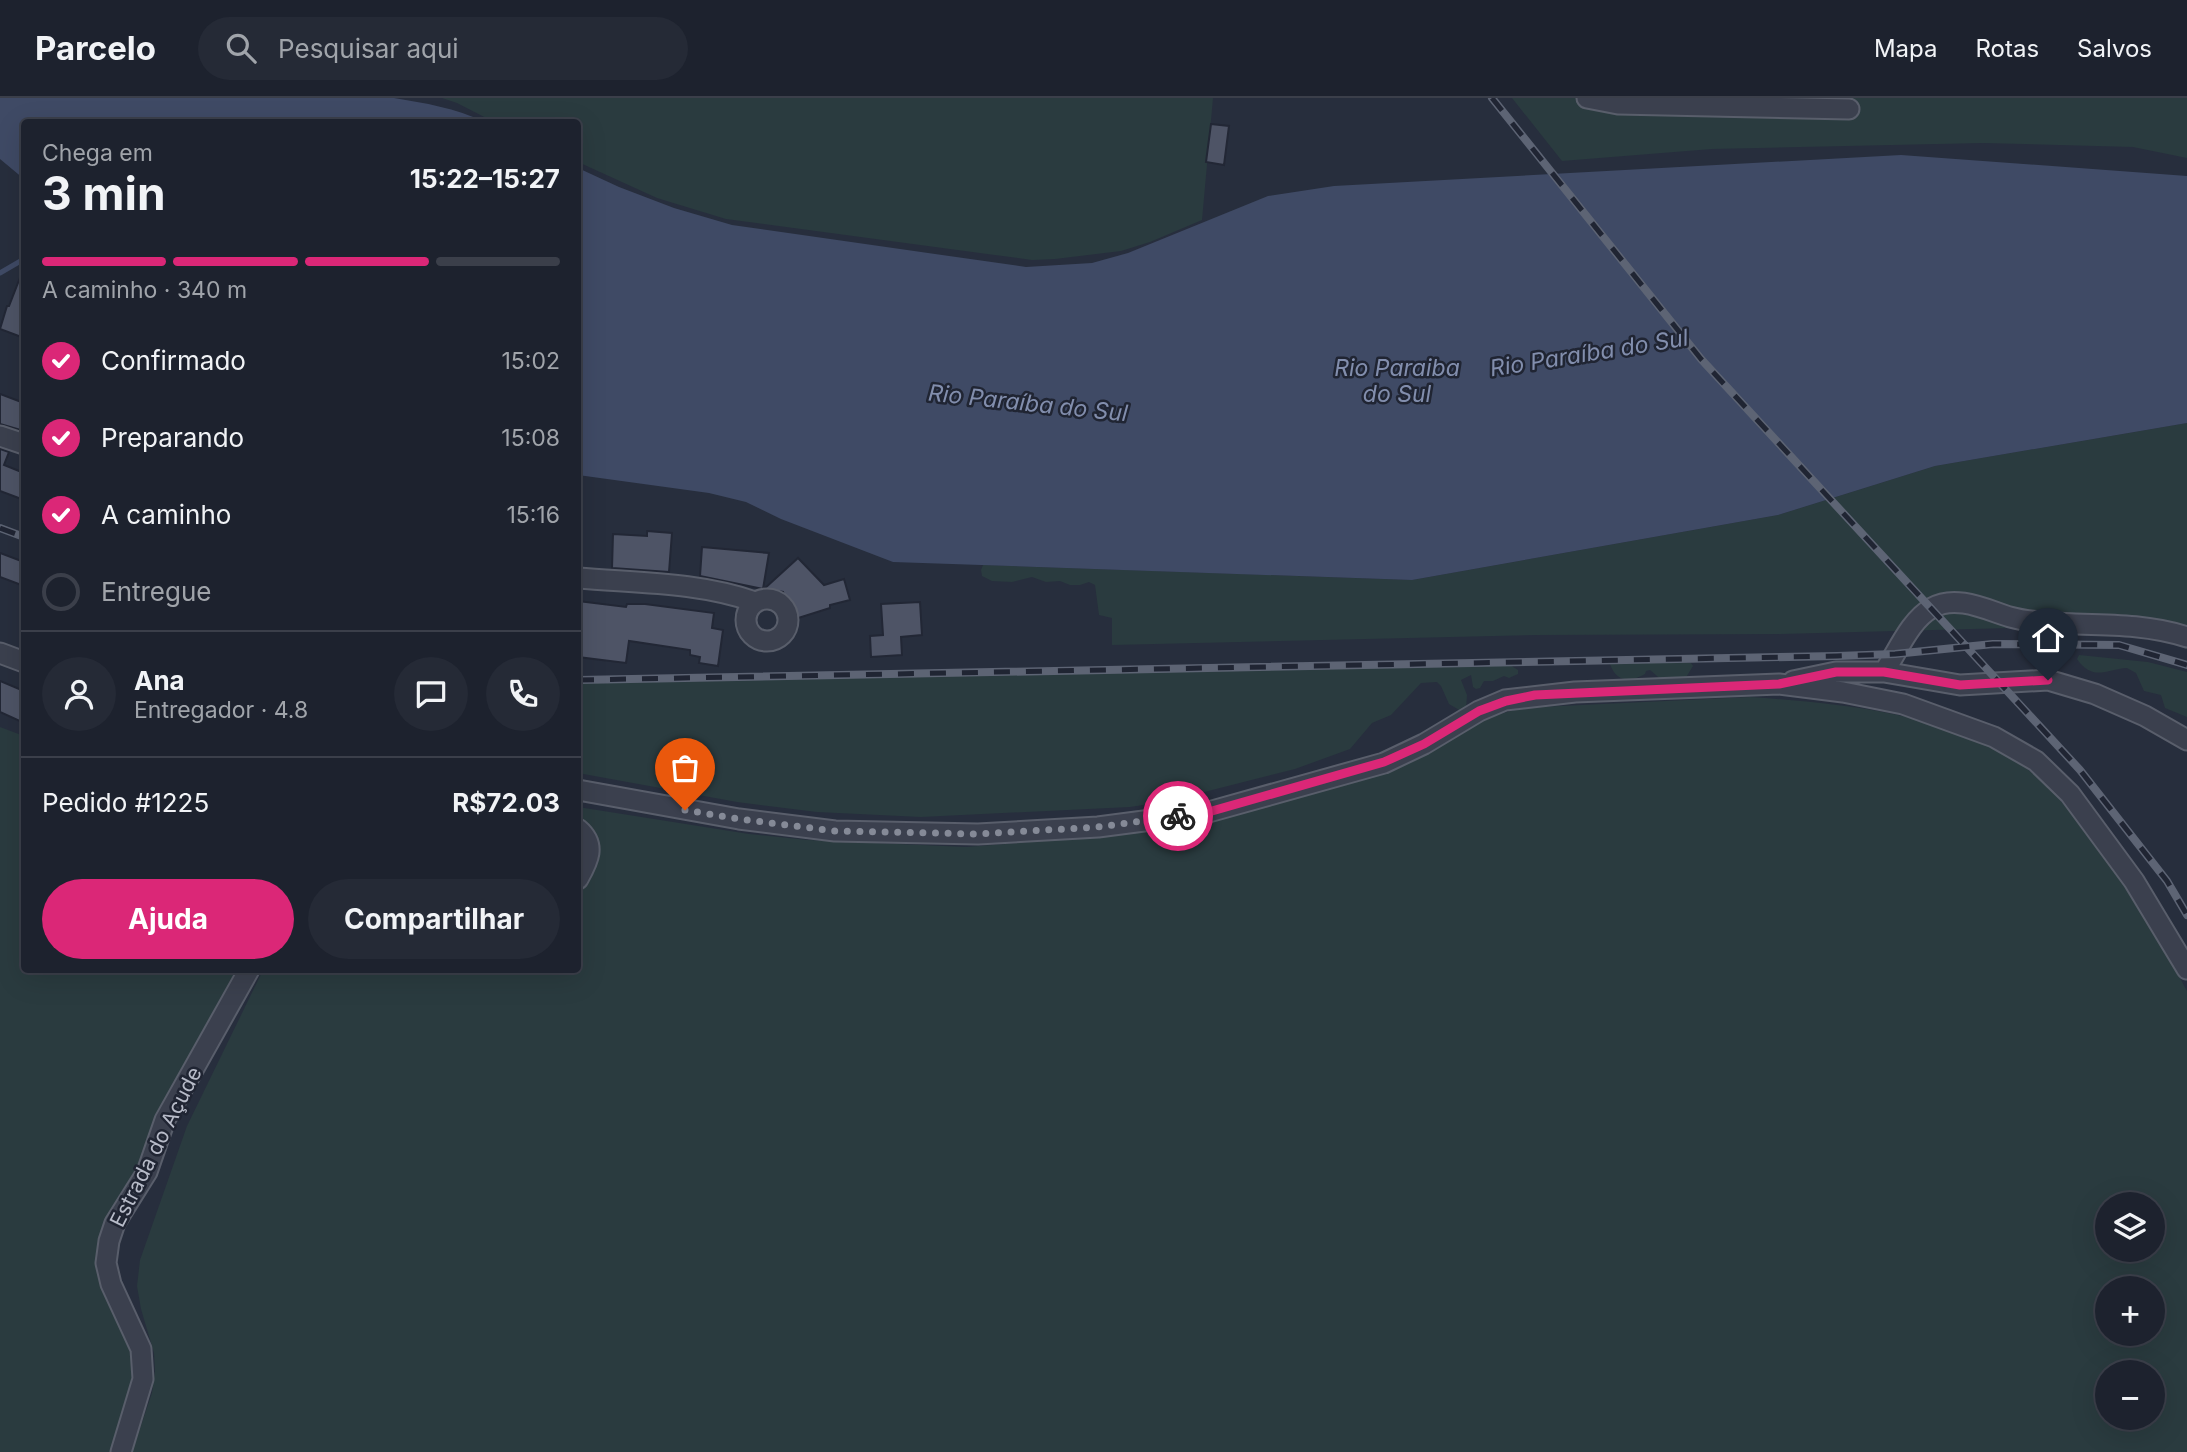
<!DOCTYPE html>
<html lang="pt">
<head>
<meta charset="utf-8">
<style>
  :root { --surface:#1d222e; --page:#252a36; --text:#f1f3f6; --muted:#a0a4aa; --line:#3b3f4a; --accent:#db2777 }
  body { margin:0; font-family:Inter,sans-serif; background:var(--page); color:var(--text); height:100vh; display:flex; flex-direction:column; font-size:26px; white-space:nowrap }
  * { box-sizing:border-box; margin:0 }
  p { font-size:23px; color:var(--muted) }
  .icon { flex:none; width:38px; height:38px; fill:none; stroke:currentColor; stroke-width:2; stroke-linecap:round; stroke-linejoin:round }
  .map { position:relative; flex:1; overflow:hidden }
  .drawer { position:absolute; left:21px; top:21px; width:560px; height:854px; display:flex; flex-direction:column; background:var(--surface); border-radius:7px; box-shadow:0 7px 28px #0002,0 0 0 2px var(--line) }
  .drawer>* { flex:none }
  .tools { position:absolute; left:2095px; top:1094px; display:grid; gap:14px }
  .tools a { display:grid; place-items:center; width:70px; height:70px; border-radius:50%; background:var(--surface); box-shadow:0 7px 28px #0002,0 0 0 2px var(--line); font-size:35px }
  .pin { position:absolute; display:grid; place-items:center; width:60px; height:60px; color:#fff; margin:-72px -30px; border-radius:50% 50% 50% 0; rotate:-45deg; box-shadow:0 0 7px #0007 }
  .pin .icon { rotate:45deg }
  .courier { position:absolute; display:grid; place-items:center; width:70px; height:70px; margin:-35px; border:5px solid #db2777; border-radius:50%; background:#fff; color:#222; box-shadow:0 2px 9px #0007 }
  .summary em { font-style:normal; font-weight:700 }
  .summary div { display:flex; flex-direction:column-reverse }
  .summary { display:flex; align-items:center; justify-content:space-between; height:119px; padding:0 21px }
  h1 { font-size:46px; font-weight:700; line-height:52px }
  .bar { display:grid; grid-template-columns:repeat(4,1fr); gap:10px 7px; align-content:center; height:84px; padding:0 21px }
  .bar i { height:9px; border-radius:5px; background:var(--line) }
  .bar .on { background:var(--accent) }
  .bar p { grid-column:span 4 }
  .line { display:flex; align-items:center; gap:18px; padding:0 21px; border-top:2px solid var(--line) }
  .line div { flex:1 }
  .round { display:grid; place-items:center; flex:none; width:74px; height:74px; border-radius:37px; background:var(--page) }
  ol { padding:0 21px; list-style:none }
  li { display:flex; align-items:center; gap:21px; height:77px }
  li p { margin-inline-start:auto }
  li .icon { padding:7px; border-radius:50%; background:var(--accent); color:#fff; stroke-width:4 }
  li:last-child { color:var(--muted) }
  li i { width:38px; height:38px; border:4px solid var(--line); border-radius:50% }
  .action { display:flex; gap:14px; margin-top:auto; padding:14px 21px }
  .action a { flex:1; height:80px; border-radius:42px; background:var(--accent); color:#fff; font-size:28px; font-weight:700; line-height:80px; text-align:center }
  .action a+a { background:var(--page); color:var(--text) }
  header { display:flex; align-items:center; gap:42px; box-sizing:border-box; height:98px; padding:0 35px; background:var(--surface); border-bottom:2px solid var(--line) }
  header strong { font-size:33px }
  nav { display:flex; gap:38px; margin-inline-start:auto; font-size:24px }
  .search { width:490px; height:63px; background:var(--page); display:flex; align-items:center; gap:18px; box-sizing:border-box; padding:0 24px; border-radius:38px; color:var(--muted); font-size:26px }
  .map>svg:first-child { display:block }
  .green { fill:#2a3b3f; fill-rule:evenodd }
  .water { fill:#3f4a65 }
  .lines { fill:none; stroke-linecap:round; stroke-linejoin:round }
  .stream { stroke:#3f4a65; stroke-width:5 }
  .building { fill:#4e5466; stroke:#222735; stroke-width:2 }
  .minor-casing { stroke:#595e6b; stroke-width:23 }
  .minor { stroke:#3b404e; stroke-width:19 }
  .rail-casing { stroke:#5d6474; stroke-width:8 }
  .rail { stroke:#202533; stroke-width:5; stroke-dasharray:16; stroke-linecap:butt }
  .done { stroke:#858a97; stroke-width:7; stroke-dasharray:0 12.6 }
  .route { stroke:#db2777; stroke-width:9 }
  .labels { text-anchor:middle; stroke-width:5; stroke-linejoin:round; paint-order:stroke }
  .street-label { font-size:21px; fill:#b7bbc8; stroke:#202533 }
  .water-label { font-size:23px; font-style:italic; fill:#828ead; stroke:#202533 }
</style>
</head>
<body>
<header>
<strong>Parcelo</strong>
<div class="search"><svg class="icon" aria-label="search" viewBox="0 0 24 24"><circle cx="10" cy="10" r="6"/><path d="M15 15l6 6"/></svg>Pesquisar aqui</div>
<nav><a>Mapa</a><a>Rotas</a><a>Salvos</a></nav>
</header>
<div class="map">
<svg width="2187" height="1354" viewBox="0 0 2187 1354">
  <rect width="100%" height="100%" fill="#272e3d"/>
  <path class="green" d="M 442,0 L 1213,0 L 1202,122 L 1150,144 L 1121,153 L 1055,161 L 1032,162 L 726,121 L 657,100 L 578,64 L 578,24 L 494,24 L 457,5 Z
    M 1512,0 L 2187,0 L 2187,60 L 2133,49 L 1983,45 L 1712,51 L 1562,63 Z
    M 2187,325 L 2187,551 L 2162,542 L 2117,534 L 2010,530 L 1781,536 L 1539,537 L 1112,547 L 1112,520 L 1099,517 L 1095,487 L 1089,484 L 1080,487 L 1070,487 L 1060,483 L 1046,484 L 1032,479 L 1012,484 L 992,483 L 982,478 L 981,472 L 983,467 L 1412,482 L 1778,417 L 1935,368 Z
    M 2079,557 L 2148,564 L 2187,574 L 2187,619 L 2165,610 L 2161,597 L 2144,593 L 2136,575 L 2127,570 C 2107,571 2093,584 2077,561 Z
    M 1643,564 L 1684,564 L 1691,565 L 1693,568 L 1685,581 L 1664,584 L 1650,572 L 1646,573 L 1645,576 C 1630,585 1616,584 1610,566 Z
    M 1510,567 L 1518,572 L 1518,576 L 1509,580 L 1504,578 L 1493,583 L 1484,583 L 1480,590 L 1476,591 L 1473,589 L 1471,577 L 1461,582 L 1467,597 L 1466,612 L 1461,613 L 1449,606 L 1441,588 L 1437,584 L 1421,585 L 1391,617 L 1372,625 L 1350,651 L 1295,671 L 1169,703 L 1130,709 L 921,719 L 817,714 L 737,704 L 578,675 L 578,585 Z
    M 1750,599 C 1833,605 1924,613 1999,652 C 2071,689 2151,821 2187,893 L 2187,1354 L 132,1354 L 152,1295 L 155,1273 L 154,1255 L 141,1211 L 137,1188 L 140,1162 L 187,1028 L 263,872 L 578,872 L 578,709 L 749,736 L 808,742 L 966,749 L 1106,738 L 1207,724 L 1380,677 L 1488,620 L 1520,610 ZM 2107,1106 L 2152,1106 L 2152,1152 L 2107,1152 ZM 2107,1190 L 2152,1190 L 2152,1236 L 2107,1236 ZM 2107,1274 L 2152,1274 L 2152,1320 L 2107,1320 Z
    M 0,629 L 24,638 L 24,872 L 236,872 L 154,1023 L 130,1089 L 106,1131 L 136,1276 L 112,1354 L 0,1354 Z"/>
  <path class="water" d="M 0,0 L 394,0 C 425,5 455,10 485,24 L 24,24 L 24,81 L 0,61 Z
    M 1901,57 L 2187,78 L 2187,325 L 1935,368 L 1778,417 L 1412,482 L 893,464 L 781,421 L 746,404 L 709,395 L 578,377 L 578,70 L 619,89 L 674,110 L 732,127 L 1026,169 L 1092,165 L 1128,155 L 1268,98 L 1334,88 Z"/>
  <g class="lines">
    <path class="stream" d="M 0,175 L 24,161"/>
  </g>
  <path class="building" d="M 1211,26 L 1229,28 L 1224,67 L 1206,64 Z
    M 23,172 L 24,172 L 24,240 L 0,231 L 7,208 L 9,208 Z
    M 0,296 L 24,305 L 24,333 L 0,326 Z
    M 0,351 L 9,354 L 4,367 L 24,375 L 24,402 L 0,393 Z
    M 647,433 L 672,435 L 669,474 L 612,470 L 613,436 L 647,438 Z
    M 702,449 L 769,455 L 763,491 L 700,478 Z
    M 0,455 L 24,464 L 24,488 L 0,479 Z
    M 798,460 L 824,487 L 844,481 L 850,502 L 830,507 L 830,510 L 792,522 L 783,494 L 764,491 Z
    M 578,503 L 626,509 L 627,506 L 645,506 L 714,515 L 712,530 L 723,532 L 718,568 L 699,565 L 700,559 L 690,557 L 690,552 L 629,543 L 626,565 L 578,559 Z
    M 920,504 L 922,537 L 901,539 L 902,557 L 871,559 L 870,538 L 883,537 L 881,506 Z
    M 0,583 L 24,593 L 24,625 L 0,614 Z"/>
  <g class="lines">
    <defs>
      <path id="minor" d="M 1587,0 L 1618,6 L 1849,11
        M 0,338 L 24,346
        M 578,480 C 636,485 699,484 755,504
        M746 522a21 21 0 1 1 42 0a21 21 0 1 1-42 0Z
        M 0,555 L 24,564
        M 1884,574 C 1898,553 1910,522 1932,510 C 1956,496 1987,512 2010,519 C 2031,525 2054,525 2075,526 C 2113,527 2150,527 2187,539
        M 1793,583 L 1836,574 L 1884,574 L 1960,587 L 2048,582 L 2095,596 L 2145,618 L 2187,642
        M 578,692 L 739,721 L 835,733 L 978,736 L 1098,729 L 1205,715 L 1384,665 L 1424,646 L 1479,613 L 1505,602 L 1575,594 L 1779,586 L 1843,594 L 1903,606 L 1994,639 L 2036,663 L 2070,696 L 2134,783 L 2187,871
        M 578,731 C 597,747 588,763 578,781
        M 121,1354 L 143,1281 L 141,1251 L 111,1186 L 106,1165 L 109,1143 L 115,1125 L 147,1074 L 165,1022 L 249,872"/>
    </defs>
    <use href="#minor" class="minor-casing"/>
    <use href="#minor" class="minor"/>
    <defs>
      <path id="rail" d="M 1492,0 L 1701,261 L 2080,672 L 2167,783 L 2187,817
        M 0,430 L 24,439
        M 578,582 L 1837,558 L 1895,556 L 1993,546 L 2119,547 L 2187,567"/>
    </defs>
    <use href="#rail" class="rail-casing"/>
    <use href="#rail" class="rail"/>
  </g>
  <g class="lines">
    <path class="done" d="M 685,712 L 739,721 L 835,733 L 978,736 L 1098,729 L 1178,718"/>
    <path class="route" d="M 1178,718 L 1205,715 L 1384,664 L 1424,646 L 1479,613 L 1506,603 L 1535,597 L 1779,586 L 1836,574 L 1884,574 L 1960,587 L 2048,582"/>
  </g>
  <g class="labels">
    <g class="street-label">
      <text transform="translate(156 1049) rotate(-63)" y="7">Estrada do Açude</text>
    </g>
    <g class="water-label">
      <text transform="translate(1589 255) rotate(-9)" y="8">Rio Paraíba do Sul</text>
      <text x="1397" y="278">Rio Paraiba<tspan x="1397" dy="26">do Sul</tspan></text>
      <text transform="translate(1028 305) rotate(6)" y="8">Rio Paraíba do Sul</text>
    </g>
  </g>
</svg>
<div class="tools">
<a><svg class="icon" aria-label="layers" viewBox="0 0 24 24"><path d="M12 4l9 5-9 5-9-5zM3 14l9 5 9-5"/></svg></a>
<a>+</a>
<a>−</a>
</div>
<div class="pin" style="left:685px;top:712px;background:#ea580c"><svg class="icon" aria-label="bag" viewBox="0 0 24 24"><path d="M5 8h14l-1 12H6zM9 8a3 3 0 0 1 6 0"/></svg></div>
<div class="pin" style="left:2048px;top:582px;background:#1f2937"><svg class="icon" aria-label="home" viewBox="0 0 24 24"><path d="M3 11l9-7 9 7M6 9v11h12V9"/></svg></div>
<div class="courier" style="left:1178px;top:718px"><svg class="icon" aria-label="bike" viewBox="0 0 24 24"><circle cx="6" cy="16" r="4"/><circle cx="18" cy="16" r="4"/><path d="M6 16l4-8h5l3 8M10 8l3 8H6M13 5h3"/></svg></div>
<section class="drawer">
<div class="summary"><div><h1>3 min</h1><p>Chega em</p></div><em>15:22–15:27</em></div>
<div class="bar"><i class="on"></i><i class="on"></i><i class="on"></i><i></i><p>A caminho · 340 m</p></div>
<ol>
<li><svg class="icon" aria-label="check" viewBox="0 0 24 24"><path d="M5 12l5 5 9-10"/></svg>Confirmado<p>15:02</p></li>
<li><svg class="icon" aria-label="check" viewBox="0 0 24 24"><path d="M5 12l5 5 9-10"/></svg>Preparando<p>15:08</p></li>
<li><svg class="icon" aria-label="check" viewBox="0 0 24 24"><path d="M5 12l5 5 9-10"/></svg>A caminho<p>15:16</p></li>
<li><i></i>Entregue</li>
</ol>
<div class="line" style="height:126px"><a class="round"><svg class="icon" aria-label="person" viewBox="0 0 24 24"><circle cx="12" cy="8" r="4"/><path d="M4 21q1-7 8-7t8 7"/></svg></a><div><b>Ana</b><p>Entregador · 4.8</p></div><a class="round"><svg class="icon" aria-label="chat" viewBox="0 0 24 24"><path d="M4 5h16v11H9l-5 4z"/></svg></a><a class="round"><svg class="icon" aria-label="phone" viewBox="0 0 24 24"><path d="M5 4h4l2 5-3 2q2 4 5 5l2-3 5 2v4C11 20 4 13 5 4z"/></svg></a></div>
<div class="line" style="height:91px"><div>Pedido #1225</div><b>R$72.03</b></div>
<div class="action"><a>Ajuda</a><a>Compartilhar</a></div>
</section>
</div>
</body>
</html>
